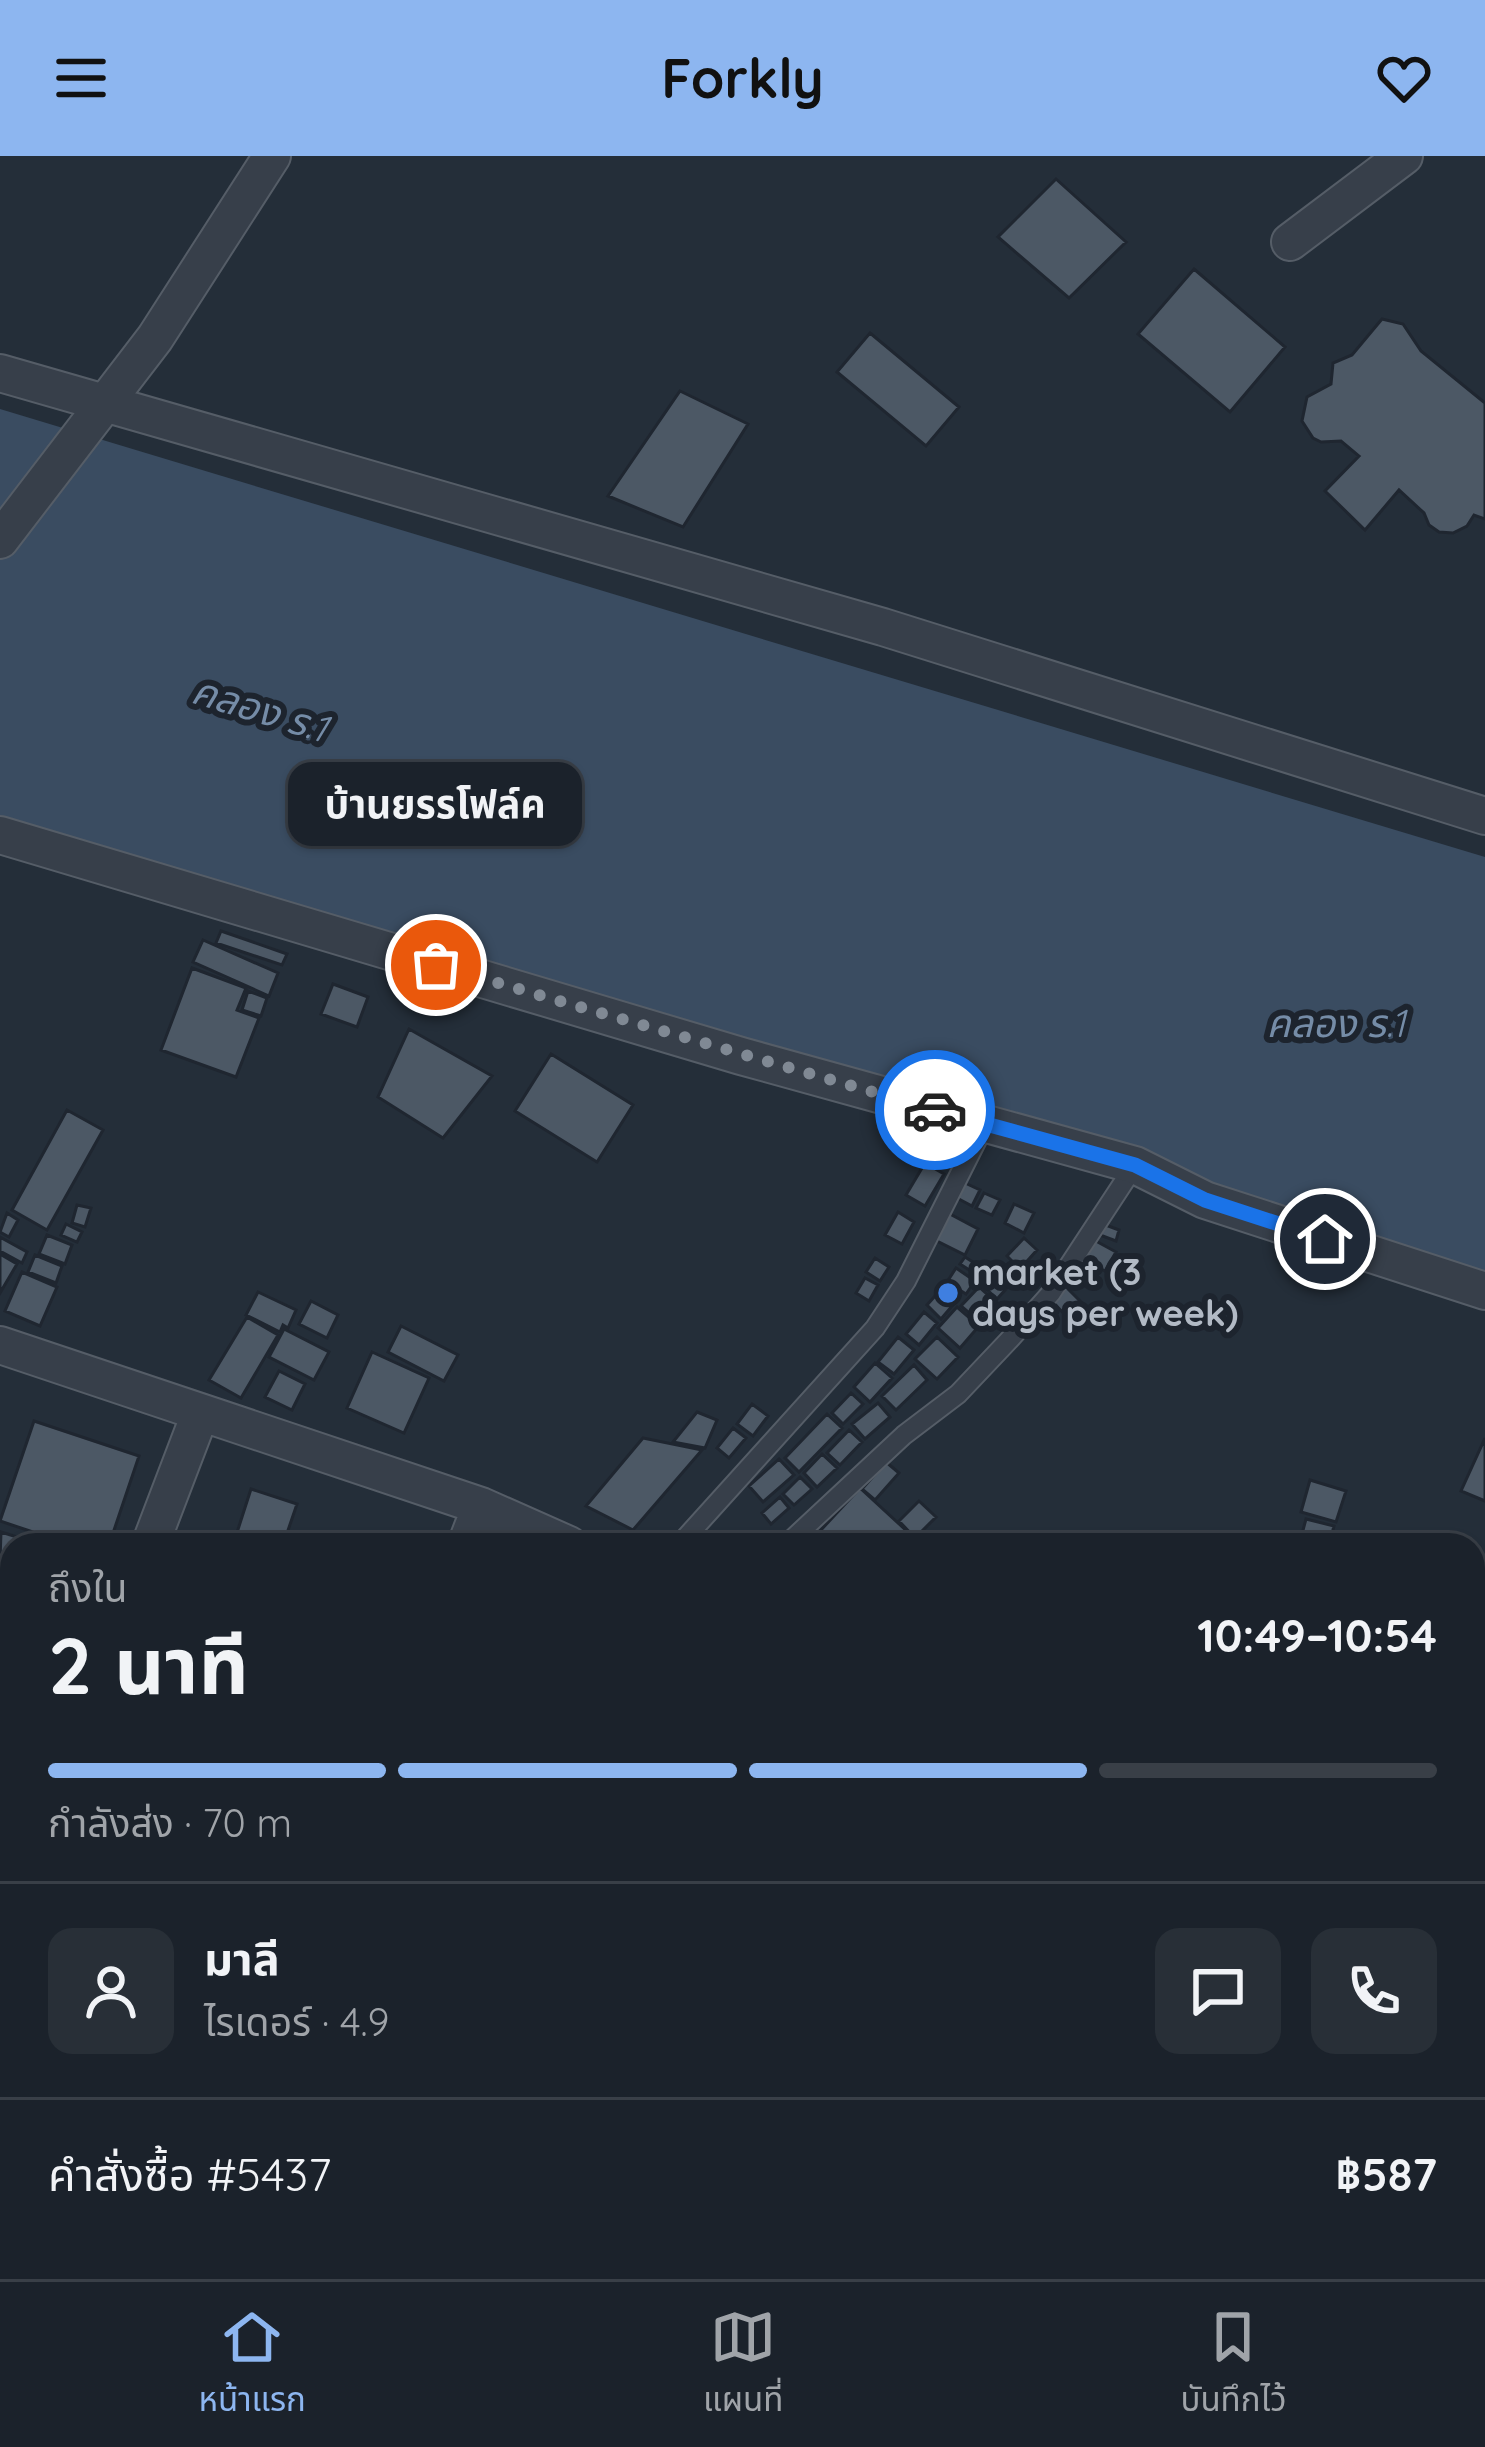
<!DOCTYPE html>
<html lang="th">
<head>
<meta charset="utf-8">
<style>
  :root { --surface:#1b222b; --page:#282f37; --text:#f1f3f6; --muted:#a0a4a9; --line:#393f47; --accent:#8db6f0 }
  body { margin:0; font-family:Quicksand,"Noto Sans Thai",sans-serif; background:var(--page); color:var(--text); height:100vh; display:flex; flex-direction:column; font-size:45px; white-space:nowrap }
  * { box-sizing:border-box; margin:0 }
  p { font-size:39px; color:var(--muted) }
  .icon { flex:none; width:66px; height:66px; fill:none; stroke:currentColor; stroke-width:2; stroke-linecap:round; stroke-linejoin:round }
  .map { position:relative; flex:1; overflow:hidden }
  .details { position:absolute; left:0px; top:1377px; width:1485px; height:747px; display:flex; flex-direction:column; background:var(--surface); border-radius:36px 36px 0 0; box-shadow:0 3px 9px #0004,0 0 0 3px var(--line) }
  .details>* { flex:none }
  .pin { position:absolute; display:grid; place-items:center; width:102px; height:102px; color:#fff; margin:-51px; border:6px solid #fff; border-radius:50%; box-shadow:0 3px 12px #0007 }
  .courier { position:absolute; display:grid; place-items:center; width:120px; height:120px; margin:-60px; border:9px solid #1a73e8; border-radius:50%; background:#fff; color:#222; box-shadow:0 3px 15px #0007 }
  .bubble { position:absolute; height:84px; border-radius:24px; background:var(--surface); box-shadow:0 3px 9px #0004,0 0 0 3px var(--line); font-size:39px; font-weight:700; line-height:84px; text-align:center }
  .summary em { font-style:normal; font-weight:700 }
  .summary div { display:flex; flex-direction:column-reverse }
  .summary { display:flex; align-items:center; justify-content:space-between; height:204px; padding:0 48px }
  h1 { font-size:78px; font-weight:700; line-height:90px }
  .bar { display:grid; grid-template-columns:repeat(4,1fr); gap:18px 12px; align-content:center; height:144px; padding:0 48px }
  .bar i { height:15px; border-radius:9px; background:var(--line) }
  .bar .current { background:var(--accent) }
  .bar p { grid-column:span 4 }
  .line { display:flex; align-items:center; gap:30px; padding:0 48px; border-top:3px solid var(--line) }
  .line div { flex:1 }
  .round { display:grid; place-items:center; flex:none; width:126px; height:126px; border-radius:24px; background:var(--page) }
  header { display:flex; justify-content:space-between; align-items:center; height:156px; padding:0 48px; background:var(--accent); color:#111; font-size:54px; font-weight:700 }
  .menu { display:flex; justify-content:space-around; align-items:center; height:168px; border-top:3px solid var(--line); background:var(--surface); font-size:33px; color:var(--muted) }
  .menu a { display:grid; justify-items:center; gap:6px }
  .menu .current { color:var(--accent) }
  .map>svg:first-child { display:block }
  .water { fill:#3a4c61 }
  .building { fill:#4c5865; stroke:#1f2630; stroke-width:3 }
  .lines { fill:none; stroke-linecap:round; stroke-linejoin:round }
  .service-casing { stroke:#555d67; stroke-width:22 }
  .minor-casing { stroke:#555d67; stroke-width:40 }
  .service { stroke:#373f4a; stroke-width:18 }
  .minor { stroke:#373f4a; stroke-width:36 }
  .done { stroke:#808994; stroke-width:12; stroke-dasharray:0 21.6 }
  .route { stroke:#1a73e8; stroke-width:15 }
  .shop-dot { fill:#3f7fe0; stroke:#1d242e; stroke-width:4.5 }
  .labels { text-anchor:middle; stroke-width:12; stroke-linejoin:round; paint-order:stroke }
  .poi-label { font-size:36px; font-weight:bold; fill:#b2bac5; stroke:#1d242e; text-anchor:start }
  .water-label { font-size:39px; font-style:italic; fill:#758ca7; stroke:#1d242e }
</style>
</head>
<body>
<header><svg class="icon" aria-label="menu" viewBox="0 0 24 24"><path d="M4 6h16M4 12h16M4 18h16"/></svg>Forkly<svg class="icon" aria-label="heart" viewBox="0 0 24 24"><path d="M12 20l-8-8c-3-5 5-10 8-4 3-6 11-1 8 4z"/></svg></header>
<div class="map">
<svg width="1485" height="2123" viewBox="0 0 1485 2123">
  <rect width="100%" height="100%" fill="#242e39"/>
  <path class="water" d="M 0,253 L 1485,701 L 1485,1122 L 0,669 Z"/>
  <path class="building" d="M 1056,23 L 1126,86 L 1069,142 L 998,81 Z
    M 1194,113 L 1285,191 L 1230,256 L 1138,178 Z
    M 1382,163 L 1403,168 L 1421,195 L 1485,247 L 1485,363 L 1474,359 L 1467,370 L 1453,377 L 1439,376 L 1429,369 L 1424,357 L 1399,334 L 1365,374 L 1325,335 L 1359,300 L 1341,285 L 1321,286 L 1313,282 L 1302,265 L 1307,241 L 1331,228 L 1333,207 L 1352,199 Z
    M 870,177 L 959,251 L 926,290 L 837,216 Z
    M 680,235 L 748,268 L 683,371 L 608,340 Z
    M 221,775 L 287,798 L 282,809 L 216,787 Z
    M 203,784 L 278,817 L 269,840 L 193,806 Z
    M 192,812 L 246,832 L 237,854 L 259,862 L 236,921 L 161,894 Z
    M 333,828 L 368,841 L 357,871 L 321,858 Z
    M 248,835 L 267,842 L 261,860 L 242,854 Z
    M 409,873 L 492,920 L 443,982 L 378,941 Z
    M 551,898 L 633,949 L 597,1006 L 515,955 Z
    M 67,954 L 103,974 L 47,1074 L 12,1054 Z
    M 925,1007 L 944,1018 L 925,1050 L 906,1039 Z
    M 965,1027 L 980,1034 L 972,1050 L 957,1042 Z
    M 984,1037 L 1000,1044 L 992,1059 L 976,1052 Z
    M 1014,1048 L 1034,1057 L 1024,1077 L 1005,1067 Z
    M 77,1049 L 91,1052 L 85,1071 L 72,1067 Z
    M 898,1056 L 914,1066 L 902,1088 L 885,1079 Z
    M 7,1057 L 18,1064 L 9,1081 L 0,1076 Z
    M 948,1057 L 978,1073 L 965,1099 L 935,1084 Z
    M 66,1068 L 82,1076 L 77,1086 L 61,1079 Z
    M 1103,1068 L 1119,1074 L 1116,1085 L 1100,1079 Z
    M 47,1079 L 72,1089 L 65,1108 L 39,1098 Z
    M 0,1081 L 27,1096 L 22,1107 L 0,1095 Z
    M 1024,1082 L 1037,1094 L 1020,1113 L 1007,1100 Z
    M 1094,1084 L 1116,1096 L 1105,1115 L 1083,1103 Z
    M 0,1098 L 17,1108 L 0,1137 Z
    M 35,1099 L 62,1110 L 56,1127 L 28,1116 Z
    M 965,1101 L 979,1110 L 974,1117 L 960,1108 Z
    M 875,1102 L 889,1111 L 880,1125 L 866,1116 Z
    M 998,1109 L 1014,1124 L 997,1143 L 981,1128 Z
    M 956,1112 L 975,1125 L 966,1138 L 947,1126 Z
    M 22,1116 L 57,1131 L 40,1170 L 5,1155 Z
    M 865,1122 L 878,1129 L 869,1145 L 856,1137 Z
    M 944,1130 L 958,1143 L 941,1163 L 927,1149 Z
    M 1065,1130 L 1082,1147 L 1067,1161 L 1051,1144 Z
    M 979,1131 L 998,1148 L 981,1167 L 961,1150 Z
    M 258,1136 L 296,1154 L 288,1172 L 283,1169 L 280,1176 L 246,1159 Z
    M 311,1145 L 338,1159 L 327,1182 L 299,1168 Z
    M 957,1151 L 979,1170 L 960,1192 L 938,1172 Z
    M 924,1156 L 937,1167 L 919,1189 L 906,1178 Z
    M 247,1161 L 278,1179 L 241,1242 L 209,1224 Z
    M 401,1170 L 458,1199 L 444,1225 L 388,1196 Z
    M 284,1173 L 329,1196 L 314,1224 L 269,1201 Z
    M 898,1181 L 914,1194 L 894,1218 L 878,1206 Z
    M 937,1181 L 958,1201 L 937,1223 L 915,1203 Z
    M 372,1196 L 429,1222 L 404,1277 L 347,1252 Z
    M 875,1207 L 892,1222 L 870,1246 L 854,1231 Z
    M 914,1209 L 927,1224 L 896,1254 L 882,1240 Z
    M 279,1215 L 305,1228 L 292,1254 L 265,1241 Z
    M 851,1237 L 863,1248 L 843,1268 L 832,1257 Z
    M 878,1247 L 890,1261 L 865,1283 L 852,1268 Z
    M 752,1248 L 768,1260 L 753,1280 L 737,1268 Z
    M 697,1256 L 717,1264 L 705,1292 L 673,1286 Z
    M 827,1258 L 842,1272 L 799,1316 L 785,1302 Z
    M 34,1265 L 139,1300 L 109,1389 L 72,1389 L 0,1365 Z
    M 733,1272 L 746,1282 L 729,1302 L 717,1292 Z
    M 849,1274 L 862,1286 L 840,1309 L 827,1297 Z
    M 643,1282 L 702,1294 L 633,1374 L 586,1350 Z
    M 1485,1282 L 1485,1345 L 1461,1335 Z
    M 822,1298 L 837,1312 L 817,1331 L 804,1317 Z
    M 779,1303 L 794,1319 L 763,1346 L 749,1330 Z
    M 886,1306 L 899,1317 L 875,1344 L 862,1333 Z
    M 800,1321 L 812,1333 L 794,1349 L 783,1338 Z
    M 1310,1324 L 1346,1335 L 1336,1366 L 1301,1356 Z
    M 860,1332 L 922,1389 L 807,1389 Z
    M 251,1333 L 297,1348 L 283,1389 L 233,1389 Z
    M 780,1341 L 789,1352 L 771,1368 L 762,1357 Z
    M 919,1345 L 936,1361 L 915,1382 L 899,1365 Z
    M 1306,1363 L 1334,1370 L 1329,1389 L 1299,1389 Z
    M 1,1376 L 33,1386 L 32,1389 L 12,1389 L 12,1407 L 0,1404 Z
    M 1485,1432 L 1485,1461 L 1476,1463 L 1473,1436 Z
    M 0,1441 L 12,1445 L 12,1545 L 0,1541 Z
    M 0,1551 L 12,1555 L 12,1600 L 0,1597 Z
    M 0,1936 L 12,1940 L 12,1995 L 0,1991 Z
    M 1473,2107 L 1485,2118 L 1485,2123 L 1459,2123 L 1448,2113 L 1473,2112 Z
    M 144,2112 L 164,2112 L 160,2123 L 140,2123 Z
    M 385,2112 L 463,2112 L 459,2123 L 421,2123 Z
    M 509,2112 L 574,2112 L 604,2123 L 505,2123 Z
    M 618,2112 L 665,2112 L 693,2123 L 613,2123 Z
    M 1321,2112 L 1342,2112 L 1351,2123 L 1308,2123 Z"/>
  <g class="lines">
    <defs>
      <path id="service" d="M 679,1389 L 875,1172 L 906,1125 L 985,968
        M 786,1389 L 904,1279 L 958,1238 L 1011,1182 L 1051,1137 L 1135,1009"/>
      <path id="minor" d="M 1290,86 L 1404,0
        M 0,217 L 883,471 L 1485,660
        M 0,384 L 155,182 L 272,0
        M 0,679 L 741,900 L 1135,1009 L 1205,1044 L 1485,1135
        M 0,1189 L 481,1350 L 569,1389
        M 150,1389 L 200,1258
        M 466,1389 L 481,1350
        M 0,1783 L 12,1751
        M 1473,1785 L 1485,1761
        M 1473,1843 L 1485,1831
        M 1473,1873 L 1485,1880
        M 185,2123 L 189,2112
        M 467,2123 L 471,2112
        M 754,2123 L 759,2112"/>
    </defs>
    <use href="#service" class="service-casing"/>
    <use href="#minor" class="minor-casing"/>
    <use href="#service" class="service"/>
    <use href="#minor" class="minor"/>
  </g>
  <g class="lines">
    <path class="done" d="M 436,809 L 935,954"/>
    <path class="route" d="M 935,954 L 1135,1009 L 1205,1044 L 1325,1083"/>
  </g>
  <circle class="shop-dot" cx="948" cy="1137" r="12"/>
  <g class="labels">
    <g class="poi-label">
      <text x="972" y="1129">market (3<tspan x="972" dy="41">days per week)</tspan></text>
    </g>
    <g class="water-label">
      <text transform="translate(260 553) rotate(17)" y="14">คลอง ร.1</text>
      <text x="1336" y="881">คลอง ร.1</text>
    </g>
  </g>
</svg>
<div class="pin" style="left:436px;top:809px;background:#ea580c"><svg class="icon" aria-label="bag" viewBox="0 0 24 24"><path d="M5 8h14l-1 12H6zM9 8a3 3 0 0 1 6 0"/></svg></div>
<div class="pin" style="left:1325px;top:1083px;background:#1f2937"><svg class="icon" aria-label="home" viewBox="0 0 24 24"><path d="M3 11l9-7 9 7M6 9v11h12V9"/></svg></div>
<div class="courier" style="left:935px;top:954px"><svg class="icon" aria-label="car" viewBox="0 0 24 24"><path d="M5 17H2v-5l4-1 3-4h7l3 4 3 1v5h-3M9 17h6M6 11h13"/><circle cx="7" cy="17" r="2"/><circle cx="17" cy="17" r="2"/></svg></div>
<div class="bubble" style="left:288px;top:606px;width:294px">บ้านยรรโฟล์ค</div>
<section class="details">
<div class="summary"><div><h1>2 นาที</h1><p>ถึงใน</p></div><em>10:49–10:54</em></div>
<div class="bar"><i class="current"></i><i class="current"></i><i class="current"></i><i></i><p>กำลังส่ง · 70 m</p></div>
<div class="line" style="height:216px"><a class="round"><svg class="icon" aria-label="person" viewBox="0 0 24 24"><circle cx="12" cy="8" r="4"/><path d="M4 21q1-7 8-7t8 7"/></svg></a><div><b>มาลี</b><p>ไรเดอร์ · 4.9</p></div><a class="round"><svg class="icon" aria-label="chat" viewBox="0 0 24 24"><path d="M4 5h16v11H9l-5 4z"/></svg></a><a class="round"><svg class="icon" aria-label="phone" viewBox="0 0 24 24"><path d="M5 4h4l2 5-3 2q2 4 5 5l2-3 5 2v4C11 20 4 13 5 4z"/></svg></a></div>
<div class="line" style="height:156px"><div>คำสั่งซื้อ #5437</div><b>฿587</b></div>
</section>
</div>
<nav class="menu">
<a class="current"><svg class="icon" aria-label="home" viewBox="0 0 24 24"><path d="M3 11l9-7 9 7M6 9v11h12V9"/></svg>หน้าแรก</a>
<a><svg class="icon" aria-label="map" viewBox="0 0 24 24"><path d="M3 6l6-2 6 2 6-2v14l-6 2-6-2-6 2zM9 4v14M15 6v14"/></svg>แผนที่</a>
<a><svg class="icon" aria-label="saved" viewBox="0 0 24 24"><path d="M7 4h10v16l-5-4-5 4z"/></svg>บันทึกไว้</a>
</nav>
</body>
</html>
